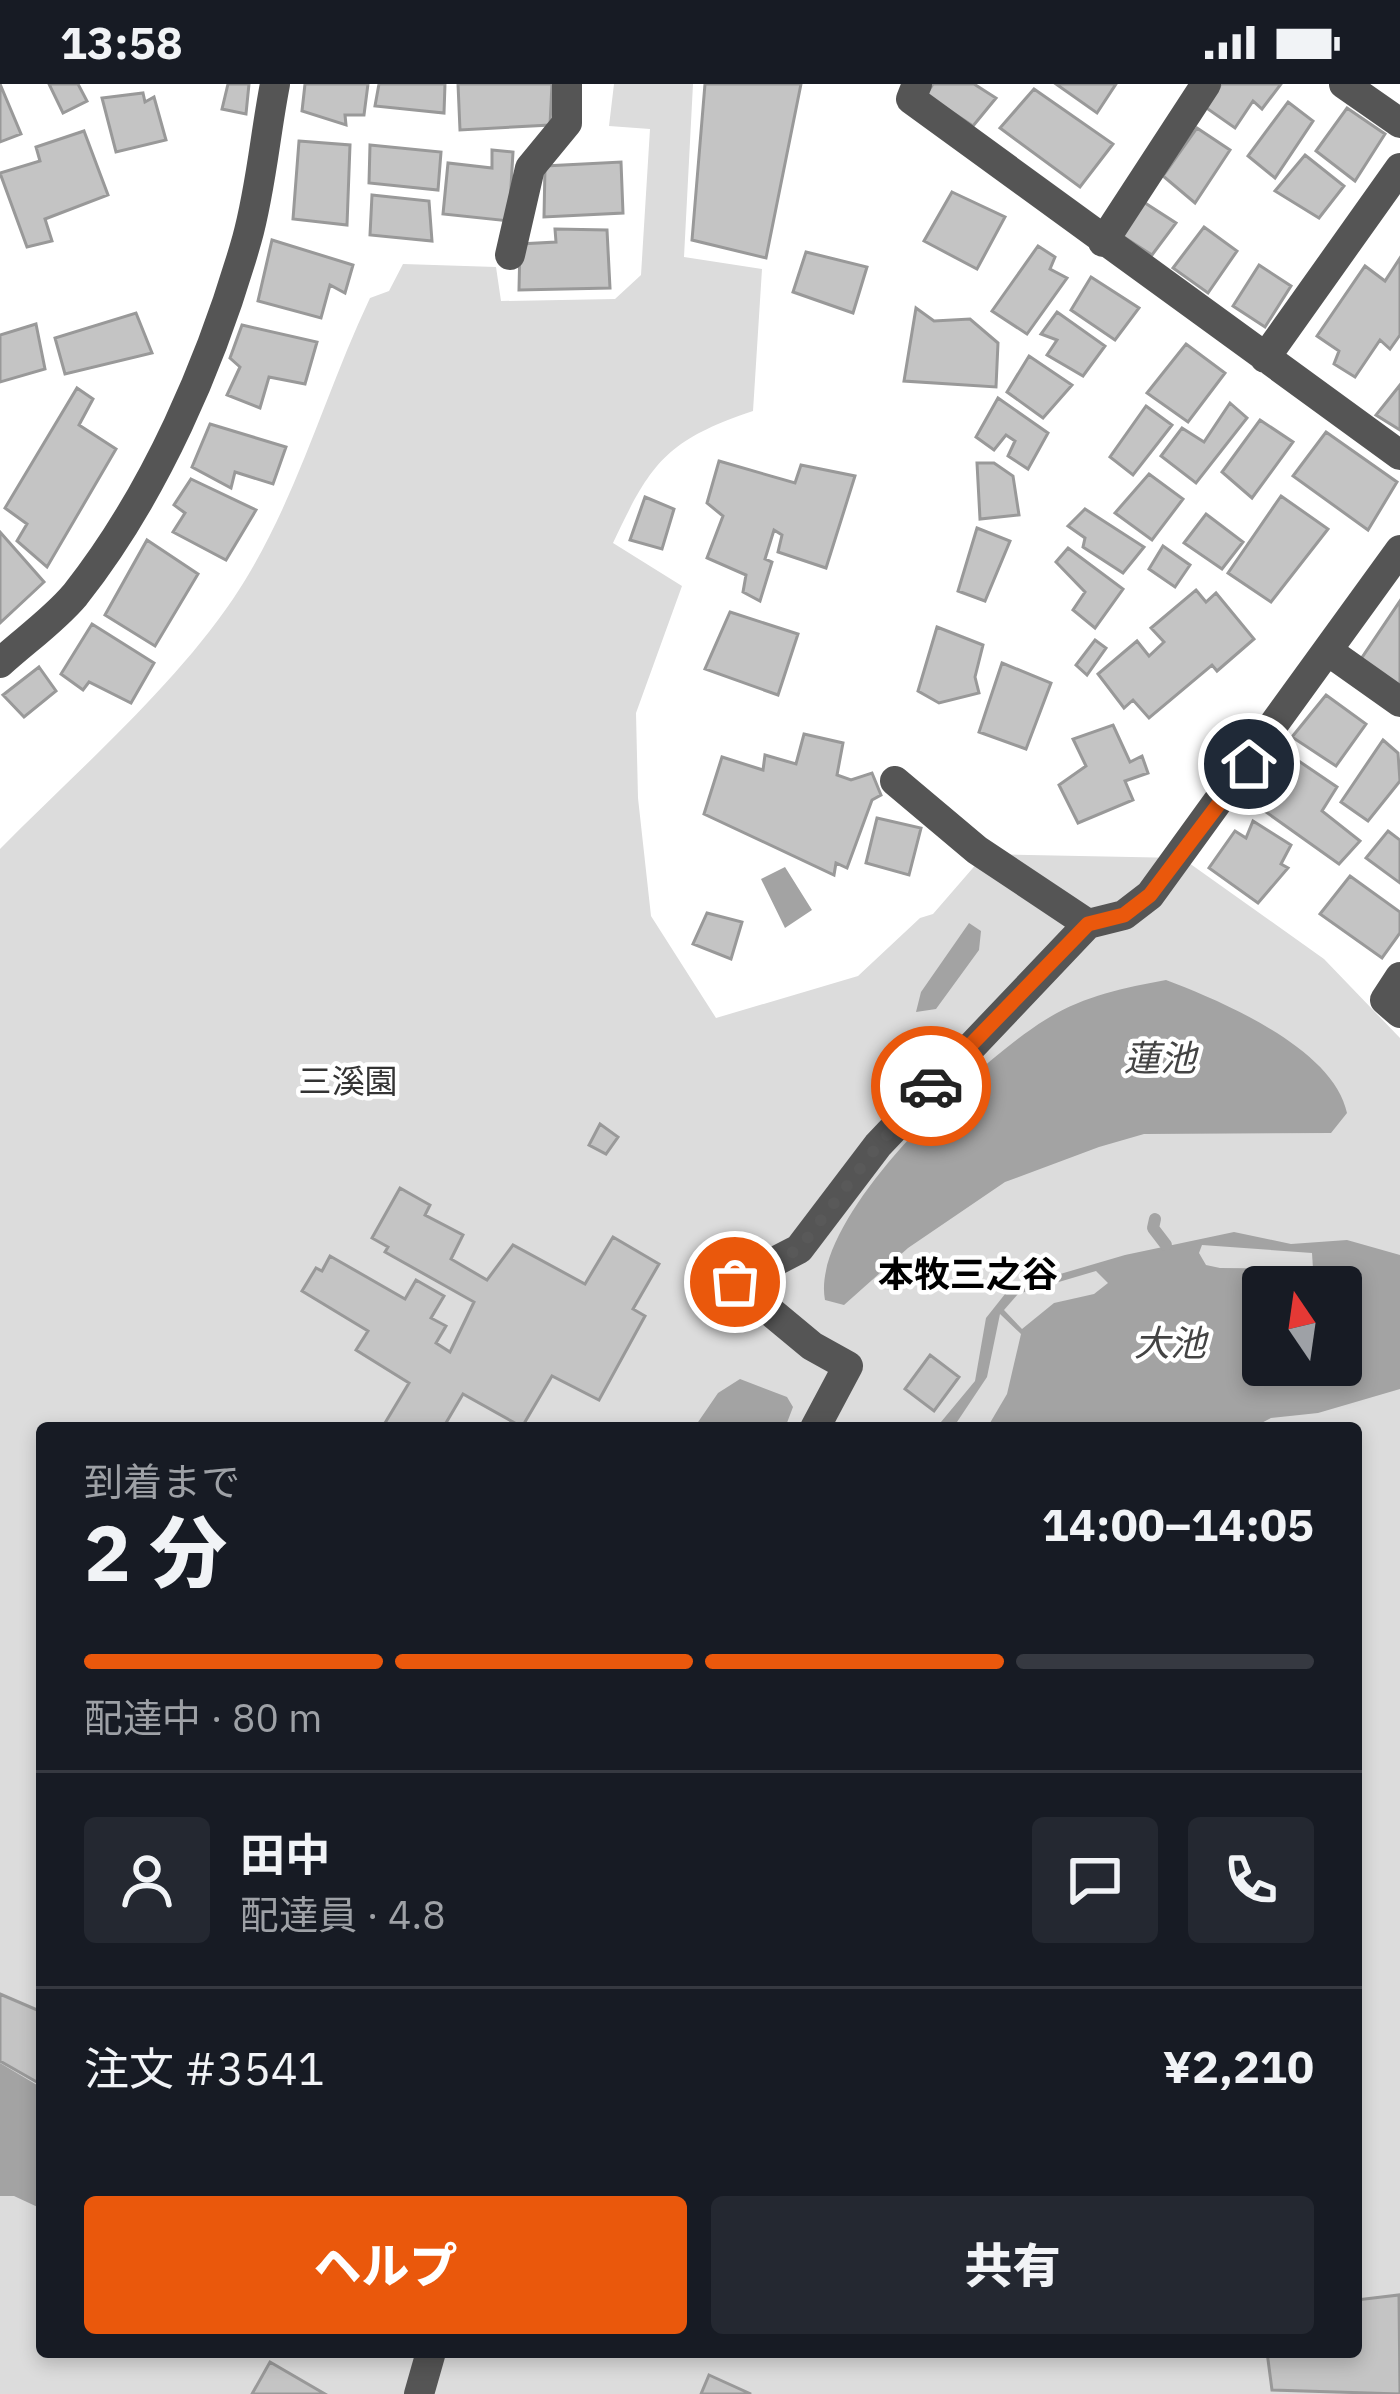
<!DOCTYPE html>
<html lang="ja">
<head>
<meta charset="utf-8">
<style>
  :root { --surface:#171b24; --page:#242831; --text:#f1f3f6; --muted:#9ea1a6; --line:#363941; --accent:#ea580c }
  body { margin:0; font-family:"IBM Plex Sans","Noto Sans JP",sans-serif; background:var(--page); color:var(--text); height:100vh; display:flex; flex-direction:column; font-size:45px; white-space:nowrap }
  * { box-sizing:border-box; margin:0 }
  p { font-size:39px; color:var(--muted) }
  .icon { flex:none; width:66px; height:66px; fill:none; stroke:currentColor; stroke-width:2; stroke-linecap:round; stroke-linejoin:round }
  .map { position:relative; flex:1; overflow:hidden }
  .drawer { position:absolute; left:36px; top:1338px; width:1326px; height:936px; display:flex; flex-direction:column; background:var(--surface); border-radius:12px; box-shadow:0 6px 18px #0003 }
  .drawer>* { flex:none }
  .needle { width:78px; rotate:347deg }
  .fabs { position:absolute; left:1242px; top:1182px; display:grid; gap:24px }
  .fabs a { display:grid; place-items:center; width:120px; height:120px; border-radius:12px; background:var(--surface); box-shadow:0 6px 18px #0003; font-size:60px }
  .pin { position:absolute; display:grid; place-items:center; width:102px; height:102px; color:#fff; margin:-51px; border:6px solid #fff; border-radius:50%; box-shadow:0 3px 12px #0007 }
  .courier { position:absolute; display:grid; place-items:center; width:120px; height:120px; margin:-60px; border:9px solid #ea580c; border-radius:50%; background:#fff; color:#222; box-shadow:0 3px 15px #0007 }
  .overview em { font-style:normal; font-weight:800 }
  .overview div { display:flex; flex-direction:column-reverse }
  .overview { display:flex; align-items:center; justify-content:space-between; height:204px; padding:0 48px }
  h1 { font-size:78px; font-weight:800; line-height:90px }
  .bar { display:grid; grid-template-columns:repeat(4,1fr); gap:18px 12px; align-content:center; height:144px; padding:0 48px }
  .bar i { height:15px; border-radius:9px; background:var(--line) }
  .bar .current { background:var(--accent) }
  .bar p { grid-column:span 4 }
  .line { display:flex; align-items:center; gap:30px; padding:0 48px; border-top:3px solid var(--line) }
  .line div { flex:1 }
  .round { display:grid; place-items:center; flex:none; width:126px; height:126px; border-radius:12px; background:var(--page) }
  .cta { display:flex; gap:24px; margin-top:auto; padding:24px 48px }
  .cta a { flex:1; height:138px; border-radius:12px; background:var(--accent); color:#fff; font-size:48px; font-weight:800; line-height:138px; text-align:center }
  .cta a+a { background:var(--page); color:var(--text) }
  .status { display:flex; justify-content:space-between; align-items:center; height:84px; padding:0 60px; background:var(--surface); direction:ltr }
  .status svg { height:33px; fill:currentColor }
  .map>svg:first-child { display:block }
  .green { fill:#dcdcdc; fill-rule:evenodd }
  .water { fill:#a3a3a3; fill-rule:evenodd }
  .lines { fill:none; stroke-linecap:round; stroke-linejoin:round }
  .stream { stroke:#a3a3a3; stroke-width:12 }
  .building { fill:#c4c4c4; stroke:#999; stroke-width:3 }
  .minor { stroke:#555; stroke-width:30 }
  .done { stroke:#595959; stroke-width:12; stroke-dasharray:0 21.6 }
  .route { stroke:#ea580c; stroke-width:15 }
  .labels { text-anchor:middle; stroke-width:9; stroke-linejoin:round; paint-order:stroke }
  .park-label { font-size:33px; fill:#333; stroke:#fff }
  .water-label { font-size:36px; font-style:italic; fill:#444; stroke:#fff }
  .neighbourhood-label { font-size:36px; font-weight:bold; fill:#000; stroke:#fff }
</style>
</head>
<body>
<div class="status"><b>13:58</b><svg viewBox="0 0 49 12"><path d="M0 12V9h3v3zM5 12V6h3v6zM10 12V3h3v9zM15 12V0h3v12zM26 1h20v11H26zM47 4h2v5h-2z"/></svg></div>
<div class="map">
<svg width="1400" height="2310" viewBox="0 0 1400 2310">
  <rect width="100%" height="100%" fill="#fff"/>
  <path class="green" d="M 614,0 L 693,0 L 684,173 L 762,185 L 753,327 C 667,356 651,378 613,459 L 682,502 L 636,629 L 638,714 L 651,832 L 716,934 L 858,892 L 920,834 L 933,830 L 985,770 L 1182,774 L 1324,875 L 1400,954 L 1400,2310 L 0,2310 L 0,765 C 77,687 172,605 233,515 C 295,423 323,313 370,214 L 389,207 L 403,180 L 496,183 L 501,217 L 615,215 L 641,191 L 650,45 L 609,42 ZM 1263,1203 L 1341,1203 L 1341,1281 L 1263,1281 ZM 42,1344 L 1356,1344 L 1356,2268 L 42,2268 Z"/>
  <path class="water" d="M 785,783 L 812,826 L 785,844 L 761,795 Z
    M 969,839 L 981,847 L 979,866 L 936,925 L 916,928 L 921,908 Z
    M 1166,896 C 1224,918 1334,965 1347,1029 L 1331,1049 L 1144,1050 L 1099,1063 L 1005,1098 L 908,1164 L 844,1221 L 825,1216 C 809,1133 980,976 1045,936 C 1083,912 1123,904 1166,896 Z
    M 1234,1148 L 1291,1160 L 1347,1156 L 1400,1171 L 1400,1305 L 1318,1329 L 1271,1334 L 1252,1344 L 987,1344 L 1007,1310 L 1021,1250 L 1000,1230 L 987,1293 L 953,1344 L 936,1344 L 975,1297 L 986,1234 L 1009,1205 L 1125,1171 ZM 1202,1161 L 1312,1169 L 1313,1185 L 1220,1184 L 1206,1181 L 1199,1169 ZM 1096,1187 L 1108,1199 L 1094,1210 L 1054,1219 L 1022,1245 L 1004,1226 L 1018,1210 ZM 1263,1203 L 1341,1203 L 1341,1281 L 1263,1281 Z
    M 740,1295 L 787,1313 L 793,1323 L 785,1344 L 694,1344 L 718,1309 Z
    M 0,1979 L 42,2004 L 42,2125 L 14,2112 L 0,2112 Z"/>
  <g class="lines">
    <path class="stream" d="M 1155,1135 L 1153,1144 L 1166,1161"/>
  </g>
  <path class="building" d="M 0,0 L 21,50 L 0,58 Z
    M 49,0 L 78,0 L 87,17 L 63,29 Z
    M 228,0 L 249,0 L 246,30 L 222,25 Z
    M 305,0 L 368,0 L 364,31 L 345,31 L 346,41 L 302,27 Z
    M 379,0 L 445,0 L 444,29 L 375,22 Z
    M 458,0 L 552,0 L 550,41 L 460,46 Z
    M 705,0 L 801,0 L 766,174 L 692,156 Z
    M 933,0 L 974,0 L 996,14 L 973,42 L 926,11 Z
    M 1056,0 L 1116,0 L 1097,29 Z
    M 1221,0 L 1281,0 L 1262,25 L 1253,17 L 1235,44 L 1205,23 Z
    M 1034,5 L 1113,60 L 1080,103 L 1000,44 Z
    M 143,9 L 145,18 L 154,13 L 166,56 L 116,68 L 102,14 Z
    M 1288,18 L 1313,37 L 1275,94 L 1248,72 Z
    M 1347,24 L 1385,50 L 1355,97 L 1316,67 Z
    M 1197,44 L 1230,66 L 1195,119 L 1163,92 Z
    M 84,47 L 108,111 L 45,135 L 52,157 L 27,163 L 0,89 L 40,77 L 36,63 Z
    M 299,57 L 350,61 L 347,141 L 293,135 Z
    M 370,61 L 441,68 L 438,106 L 369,99 Z
    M 492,66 L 513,68 L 509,137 L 443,130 L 448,79 L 492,84 Z
    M 1305,71 L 1344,102 L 1319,134 L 1275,107 Z
    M 621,78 L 623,129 L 544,133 L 545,82 Z
    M 952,108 L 1005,133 L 977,185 L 924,157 Z
    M 372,111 L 429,117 L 432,157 L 370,151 Z
    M 1142,117 L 1176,139 L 1152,171 L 1119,150 Z
    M 1204,143 L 1237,167 L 1208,209 L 1173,184 Z
    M 555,145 L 607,146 L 610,204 L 519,206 L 520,160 L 556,158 Z
    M 272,156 L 353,181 L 345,209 L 330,201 L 321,234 L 258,217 Z
    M 1038,162 L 1055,173 L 1050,185 L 1067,194 L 1027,250 L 992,227 Z
    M 806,168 L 867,183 L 853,229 L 793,208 Z
    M 1400,174 L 1400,251 L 1390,265 L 1380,256 L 1355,293 L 1334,280 L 1339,267 L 1317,252 L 1365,182 L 1385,197 Z
    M 1259,181 L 1291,202 L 1265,243 L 1233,222 Z
    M 1091,193 L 1139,224 L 1115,256 L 1071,226 Z
    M 916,224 L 934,237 L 970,235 L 998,259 L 996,303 L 904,297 Z
    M 1057,228 L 1105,262 L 1083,292 L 1047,271 L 1057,256 L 1041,250 Z
    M 136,229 L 152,269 L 65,290 L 55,254 Z
    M 36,240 L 45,285 L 0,298 L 0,251 Z
    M 242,241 L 317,258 L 305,300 L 269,293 L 260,324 L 227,311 L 240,283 L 230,274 Z
    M 1186,260 L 1225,289 L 1188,338 L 1147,309 Z
    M 1029,272 L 1072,301 L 1043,334 L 1007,308 Z
    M 1400,301 L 1400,346 L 1376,331 Z
    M 77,304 L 93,315 L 79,341 L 116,365 L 47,483 L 17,457 L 27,440 L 5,424 Z
    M 998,314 L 1048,349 L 1028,385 L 1008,372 L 1015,357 L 1006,351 L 994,366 L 976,353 Z
    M 1230,319 L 1247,334 L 1196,399 L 1161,372 L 1182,344 L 1204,358 Z
    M 1146,322 L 1172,341 L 1133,391 L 1110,373 Z
    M 1260,336 L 1293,358 L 1252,414 L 1222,388 Z
    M 210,340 L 286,363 L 273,400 L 235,388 L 231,404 L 192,383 Z
    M 1326,348 L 1397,398 L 1368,446 L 1293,392 Z
    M 719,377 L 795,399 L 801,381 L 855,392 L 826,484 L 778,468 L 782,451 L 774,446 L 765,475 L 772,478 L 760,517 L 743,508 L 746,491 L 707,474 L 723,432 L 707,419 Z
    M 977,379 L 994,379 L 1013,392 L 1019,431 L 980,435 Z
    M 1149,390 L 1183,415 L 1152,456 L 1115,429 Z
    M 191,395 L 256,426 L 226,476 L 173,448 L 185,429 L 174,421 Z
    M 1281,412 L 1328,445 L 1271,518 L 1228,489 Z
    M 645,413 L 674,425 L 662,465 L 630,456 Z
    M 1085,425 L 1144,463 L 1123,489 L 1083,463 L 1085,454 L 1068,442 Z
    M 1206,430 L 1243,458 L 1222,485 L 1184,459 Z
    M 977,444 L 1010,457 L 985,517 L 958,507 Z
    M 0,448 L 44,498 L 0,539 Z
    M 147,456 L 198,490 L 155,562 L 105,531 Z
    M 1163,462 L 1190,481 L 1175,503 L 1149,485 Z
    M 1068,464 L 1123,505 L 1095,544 L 1073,526 L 1085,508 L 1056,478 Z
    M 1196,506 L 1206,518 L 1216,509 L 1254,555 L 1217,587 L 1212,581 L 1149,634 L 1133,616 L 1124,624 L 1098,590 L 1137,557 L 1149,572 L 1164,558 L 1151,544 Z
    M 1400,517 L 1400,606 L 1361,575 Z
    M 730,528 L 798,550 L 778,611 L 705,585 Z
    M 92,540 L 154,579 L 131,619 L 89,598 L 83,606 L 61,590 Z
    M 937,543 L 983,561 L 975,593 L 979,609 L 939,619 L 918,607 Z
    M 1095,556 L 1106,564 L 1087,591 L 1076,581 Z
    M 1002,579 L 1051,599 L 1026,665 L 979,648 Z
    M 39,583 L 56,607 L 24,633 L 3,611 Z
    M 1326,611 L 1366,640 L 1336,682 L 1292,653 Z
    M 1113,641 L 1130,678 L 1142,672 L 1148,689 L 1125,697 L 1133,716 L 1078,739 L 1059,701 L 1086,682 L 1073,655 Z
    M 804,650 L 843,659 L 837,691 L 851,696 L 872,689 L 881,711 L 872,716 L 847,784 L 836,779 L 834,791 L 704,730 L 722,673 L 763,686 L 765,671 L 796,680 Z
    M 1383,656 L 1398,669 L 1400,697 L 1368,737 L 1341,718 Z
    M 1284,667 L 1337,703 L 1322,727 L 1360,757 L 1339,780 L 1252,718 Z
    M 877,734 L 921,744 L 909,791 L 866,779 Z
    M 1253,737 L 1291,761 L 1281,780 L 1288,784 L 1258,819 L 1209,784 L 1235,747 L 1246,754 Z
    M 1388,747 L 1400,756 L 1400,799 L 1366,774 Z
    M 1350,792 L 1400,828 L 1400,849 L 1382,874 L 1320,830 Z
    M 707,829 L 742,838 L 731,875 L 693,860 Z
    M 600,1040 L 618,1053 L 606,1070 L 589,1061 Z
    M 400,1104 L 430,1121 L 425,1131 L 463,1151 L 451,1175 L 487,1196 L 513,1161 L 585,1200 L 613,1153 L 659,1180 L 633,1225 L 645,1232 L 599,1316 L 552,1292 L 522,1343 L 463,1310 L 443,1344 L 382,1344 L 409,1299 L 356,1266 L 368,1247 L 302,1207 L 316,1184 L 322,1187 L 330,1172 L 405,1215 L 416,1196 L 444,1212 L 431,1234 L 446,1242 L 436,1259 L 450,1268 L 474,1218 L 385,1168 L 388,1163 L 372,1154 Z
    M 930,1271 L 959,1293 L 934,1327 L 905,1305 Z
    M 0,1910 L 42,1928 L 42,2001 L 0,1977 Z
    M 1399,2211 L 1400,2310 L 1272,2306 L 1267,2268 L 1356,2268 L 1356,2216 Z
    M 270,2278 L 325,2310 L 252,2310 Z
    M 709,2291 L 751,2310 L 701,2310 Z"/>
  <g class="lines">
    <path class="minor" d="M 917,0 L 911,15 L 1400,371
      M 1344,0 L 1400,39
      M 1103,158 L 1206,0
      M 510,171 L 530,84 L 567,39 L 567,0
      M 1265,274 L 1400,84
      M 1328,567 L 1400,618
      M 0,579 C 24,557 54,536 75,511 C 155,410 212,278 247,155 C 261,105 265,51 275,0
      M 895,697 L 977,766 L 1088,840 L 1124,831 L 1150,811 L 1400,466
      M 1400,893 L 1385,916 L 1400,929
      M 815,1344 L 848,1282 L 812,1262 L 735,1198 L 799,1165 L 878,1061 L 1088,840
      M 419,2310 L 431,2268"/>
  </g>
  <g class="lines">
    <path class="done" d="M 735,1198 L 799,1165 L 878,1061 L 931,1002"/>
    <path class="route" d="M 931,1002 L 1088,840 L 1124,831 L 1150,811 L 1249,680"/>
  </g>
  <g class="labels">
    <g class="park-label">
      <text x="348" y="1009">三溪園</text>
    </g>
    <g class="water-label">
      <text x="1160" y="987">蓮池</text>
      <text x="1170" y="1272">大池</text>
    </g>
    <g class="neighbourhood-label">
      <text x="968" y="1203">本牧三之谷</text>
    </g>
  </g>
</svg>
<div class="fabs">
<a><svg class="needle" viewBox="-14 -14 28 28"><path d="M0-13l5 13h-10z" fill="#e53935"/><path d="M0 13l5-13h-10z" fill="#9ea1a6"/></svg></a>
</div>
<div class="pin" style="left:735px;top:1198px;background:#ea580c"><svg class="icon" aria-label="bag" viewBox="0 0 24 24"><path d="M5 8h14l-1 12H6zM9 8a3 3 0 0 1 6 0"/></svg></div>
<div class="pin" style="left:1249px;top:680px;background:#1f2937"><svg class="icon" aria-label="home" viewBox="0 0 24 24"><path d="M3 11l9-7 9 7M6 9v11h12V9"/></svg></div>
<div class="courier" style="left:931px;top:1002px"><svg class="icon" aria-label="car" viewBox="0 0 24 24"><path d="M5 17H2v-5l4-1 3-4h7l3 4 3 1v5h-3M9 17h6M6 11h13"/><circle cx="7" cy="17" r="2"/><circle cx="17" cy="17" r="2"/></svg></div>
<section class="drawer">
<div class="overview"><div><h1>2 分</h1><p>到着まで</p></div><em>14:00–14:05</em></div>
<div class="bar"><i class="current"></i><i class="current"></i><i class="current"></i><i></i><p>配達中 · 80 m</p></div>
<div class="line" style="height:216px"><a class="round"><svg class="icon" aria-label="person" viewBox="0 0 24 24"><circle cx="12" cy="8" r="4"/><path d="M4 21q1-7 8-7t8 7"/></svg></a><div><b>田中</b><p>配達員 · 4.8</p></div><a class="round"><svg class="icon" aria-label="chat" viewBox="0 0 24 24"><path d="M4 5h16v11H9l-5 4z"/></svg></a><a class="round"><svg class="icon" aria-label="phone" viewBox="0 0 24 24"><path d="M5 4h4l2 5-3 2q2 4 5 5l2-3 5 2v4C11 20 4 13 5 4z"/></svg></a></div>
<div class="line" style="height:156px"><div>注文 #3541</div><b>¥2,210</b></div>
<div class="cta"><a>ヘルプ</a><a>共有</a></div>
</section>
</div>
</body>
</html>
